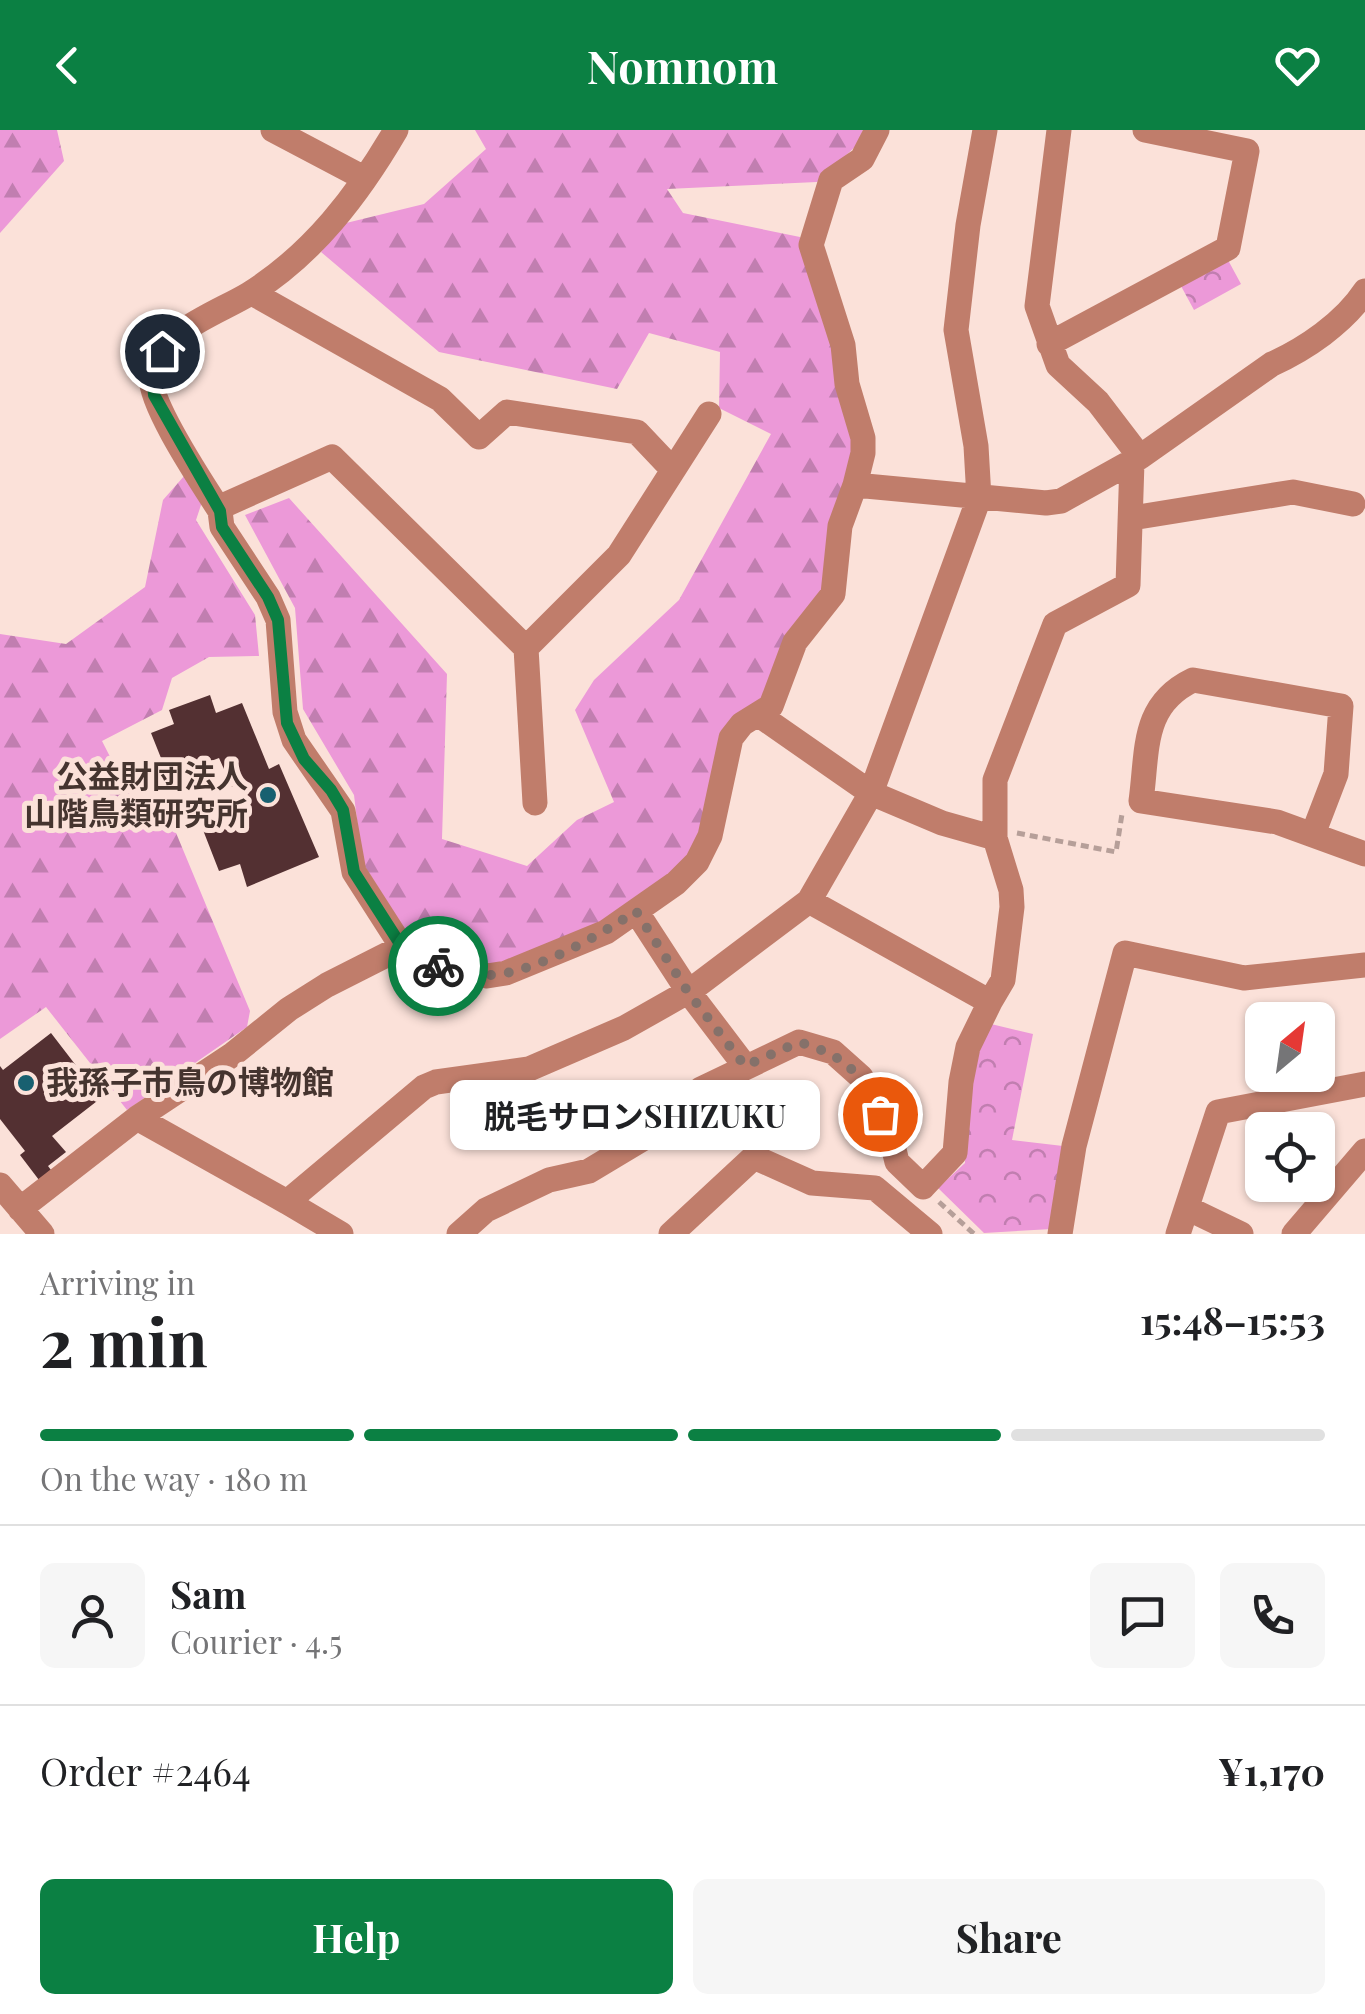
<!DOCTYPE html>
<html lang="en">
<head>
<meta charset="utf-8">
<style>
  :root { --surface:#fff; --page:#f6f6f6; --text:#202124; --muted:#757577; --line:#e0e0e0; --accent:#0b8043 }
  body { margin:0; font-family:"Playfair Display","Noto Sans JP",serif; background:var(--page); color:var(--text); height:100vh; display:flex; flex-direction:column; font-size:38px; white-space:nowrap }
  * { box-sizing:border-box; margin:0 }
  p { font-size:32px; color:var(--muted) }
  .icon { flex:none; width:55px; height:55px; fill:none; stroke:currentColor; stroke-width:2; stroke-linecap:round; stroke-linejoin:round }
  .map { position:relative; height:1104px; overflow:hidden }
  .details { display:flex; flex-direction:column; background:var(--surface); flex:1 }
  .details>* { flex:none }
  .needle { width:65px; rotate:29deg }
  .fabs { position:absolute; left:1245px; top:872px; display:grid; gap:20px }
  .fabs a { display:grid; place-items:center; width:90px; height:90px; border-radius:15px; background:var(--surface); box-shadow:0 2px 8px #0004; font-size:50px }
  .pin { position:absolute; display:grid; place-items:center; width:85px; height:85px; color:#fff; margin:-42px; border:5px solid #fff; border-radius:50%; box-shadow:0 2px 10px #0007 }
  .courier { position:absolute; display:grid; place-items:center; width:100px; height:100px; margin:-50px; border:8px solid #0b8043; border-radius:50%; background:#fff; color:#222; box-shadow:0 2px 12px #0007 }
  .bubble { position:absolute; height:70px; border-radius:15px; background:var(--surface); box-shadow:0 2px 8px #0004; font-size:32px; font-weight:700; line-height:70px; text-align:center }
  .head em { font-style:normal; font-weight:700 }
  .head div { display:flex; flex-direction:column-reverse }
  .head { display:flex; align-items:center; justify-content:space-between; height:170px; padding:0 40px }
  h1 { font-size:65px; font-weight:700; line-height:75px }
  .bar { display:grid; grid-template-columns:repeat(4,1fr); gap:15px 10px; align-content:center; height:120px; padding:0 40px }
  .bar i { height:12px; border-radius:8px; background:var(--line) }
  .bar .active { background:var(--accent) }
  .bar p { grid-column:span 4 }
  .line { display:flex; align-items:center; gap:25px; padding:0 40px; border-top:2px solid var(--line) }
  .line div { flex:1 }
  .round { display:grid; place-items:center; flex:none; width:105px; height:105px; border-radius:15px; background:var(--page) }
  .primary-button { display:flex; gap:20px; margin-top:auto; padding:20px 40px }
  .primary-button a { flex:1; height:115px; border-radius:15px; background:var(--accent); color:#fff; font-size:40px; font-weight:700; line-height:115px; text-align:center }
  .primary-button a+a { background:var(--page); color:var(--text) }
  header { display:flex; justify-content:space-between; align-items:center; height:130px; padding:0 40px; background:var(--accent); color:#fff; font-size:45px; font-weight:700 }
  .map>svg:first-child { display:block }
  .forest { fill:url(#forest-firs) }
  .park { fill:url(#park-crowns) }
  .building { fill:#533032 }
  .lines { fill:none; stroke-linecap:round; stroke-linejoin:round }
  .path { stroke:#b69f99; stroke-width:5; stroke-dasharray:8 5; stroke-linecap:butt }
  .minor { stroke:#c07d6b; stroke-width:25 }
  .done { stroke:#85716a; stroke-width:10; stroke-dasharray:0 18 }
  .route { stroke:#0b8043; stroke-width:12 }
  .poi-dot { fill:#186070; stroke:#fbe1d9; stroke-width:4 }
  .labels { text-anchor:middle; stroke-width:10; stroke-linejoin:round; paint-order:stroke }
  .poi-label { font-size:32px; font-weight:bold; fill:#45342f; stroke:#fbe1d9; text-anchor:end }
</style>
</head>
<body>
<header><svg class="icon" aria-label="back" viewBox="0 0 24 24"><path d="M15 5l-7 7 7 7"/></svg>Nomnom<svg class="icon" aria-label="heart" viewBox="0 0 24 24"><path d="M12 20l-8-8c-3-5 5-10 8-4 3-6 11-1 8 4z"/></svg></header>
<div class="map">
<svg width="1365" height="1104" viewBox="0 0 1365 1104">
  <defs>
    <pattern id="forest-firs" width="22" height="20" patternUnits="userSpaceOnUse" patternTransform="scale(2.5)"><rect width="22" height="20" fill="#ec99d8"/><path d="M5 1l3.5 6h-7zM16 11l3.5 6h-7z" fill="#c17eb0"/></pattern>
    <pattern id="park-crowns" width="20" height="18" patternUnits="userSpaceOnUse" patternTransform="scale(2.5)"><rect width="20" height="18" fill="#ec99d8"/><path d="M2 6a3 3 0 1 1 6 0M12 15a3 3 0 1 1 6 0" fill="none" stroke="#c17eb0"/></pattern>
  </defs>
  <rect width="100%" height="100%" fill="#fbe1d9"/>
  <path class="forest" d="M 0,0 L 57,0 L 64,31 L 0,103 Z
    M 475,0 L 863,0 L 856,16 L 817,52 L 667,59 L 683,83 L 800,107 L 828,196 L 855,320 L 825,458 L 711,670 L 690,728 L 602,794 L 497,836 L 459,832 L 410,808 L 362,732 L 354,665 L 303,579 L 295,478 L 245,385 L 289,368 L 447,544 L 442,709 L 527,736 L 577,690 L 614,672 L 575,580 L 594,550 L 679,470 L 771,304 L 719,278 L 720,222 L 649,203 L 617,259 L 439,222 L 321,122 L 342,94 L 424,74 L 486,19 Z
    M 185,345 L 202,372 L 196,390 L 255,485 L 259,526 L 209,527 L 172,548 L 162,580 L 102,611 L 126,658 L 153,694 L 174,698 L 250,881 L 247,897 L 127,980 L 46,877 L 0,909 L 0,504 L 66,514 L 145,457 L 163,370 Z"/>
  <path class="park" d="M 1228,130 L 1241,154 L 1194,180 L 1181,156 Z
    M 991,894 L 1033,904 L 1012,1010 L 1063,1016 L 1052,1099 L 984,1103 L 938,1058 L 965,1033 C 967,983 966,938 991,894 Z"/>
  <path class="building" d="M 210,565 L 216,583 L 242,573 L 269,639 L 279,634 L 319,727 L 247,757 L 240,734 L 219,741 L 196,682 L 220,673 L 223,681 L 247,672 L 240,654 L 232,657 L 219,628 L 195,637 L 191,628 L 165,638 L 151,603 L 174,594 L 169,580 Z
    M 51,903 L 101,968 L 52,1006 L 66,1022 L 48,1036 L 51,1040 L 39,1050 L 20,1025 L 25,1021 L 0,989 L 0,936 L 3,940 Z"/>
  <g class="lines">
    <path class="path" d="M 1017,703 L 1116,722 L 1122,684
      M 939,1072 L 974,1104"/>
    <path class="minor" d="M 273,0 L 364,48
      M 396,0 C 358,65 313,124 249,164 C 218,183 156,203 151,245 C 148,273 203,354 220,381 L 222,397 L 268,467 L 278,490 L 285,582 L 294,610 L 343,681 L 354,742 L 402,817
      M 1059,0 L 1037,176 L 1058,235 L 1098,272 L 1140,327
      M 252,163 L 440,269 L 479,307 L 507,282 L 637,302 L 673,340
      M 1049,214 L 1228,118 L 1247,21 L 1145,0
      M 855,355 L 863,323 L 863,308 L 847,254 L 843,215 L 811,115 L 831,50 L 862,29 L 877,0
      M 218,378 L 332,327 L 526,518 L 619,425 L 709,284
      M 1132,388 L 1293,362 L 1353,374
      M 526,518 L 535,673
      M 759,585 L 871,663 L 942,693 L 995,708 L 1011,760 L 1012,777 L 1003,850 L 990,872 L 809,771
      M 1313,704 L 1336,644 L 1341,576 L 1193,550 C 1141,575 1148,620 1141,671 L 1277,692 L 1365,724
      M 995,708 L 995,650 L 1055,494 L 1128,455 L 1132,332
      M 636,781 L 688,861 L 745,936
      M 137,988 L 287,1072 L 424,957 L 436,952 L 529,939 L 624,898 L 691,860 L 809,771 L 871,663 L 979,368 L 976,316 L 956,200 L 968,95 L 985,0
      M 0,1055 L 42,1104
      M 287,1072 L 341,1104
      M 1187,1078 L 1241,1104
      M 20,1079 L 137,988 L 232,925 L 289,879 L 327,855 L 402,817 L 441,837 L 487,846 L 506,843 L 606,802 L 676,753 L 697,732 L 710,706 L 731,608 L 742,594 L 771,576 L 795,512 L 833,464 L 840,396 L 855,355 L 1046,373 L 1061,371 L 1140,327 L 1272,234 C 1305,219 1344,193 1365,161
      M 459,1104 L 486,1080 L 549,1050 L 589,1041 L 644,1008 L 701,959 L 799,912 L 833,922 L 861,947 L 890,1003 L 897,1032 L 923,1057 L 955,1023 L 961,952 L 968,917 L 990,872
      M 671,1104 L 754,1027 L 812,1053 L 875,1058 L 930,1104
      M 1060,1104 L 1074,1016 L 1125,823 L 1244,848 L 1365,835
      M 1178,1104 L 1218,982 L 1365,954
      M 1294,1104 L 1365,1021"/>
  </g>
  <g class="lines">
    <path class="done" d="M 438,836 C 453,840 469,845 485,845 C 527,847 601,805 636,781 L 688,862 L 745,936 L 799,912 C 844,926 861,941 880,984"/>
    <path class="route" d="M 162,221 L 152,243 L 154,265 L 220,381 L 222,397 L 268,467 L 278,490 L 287,593 L 304,629 L 331,660 L 343,680 L 354,742 L 402,817 L 438,836"/>
  </g>
  <g class="poi-dot">
    <circle cx="268" cy="665" r="10"/>
    <circle cx="26" cy="953" r="10"/>
  </g>
  <g class="labels">
    <g class="poi-label">
      <text x="248" y="658">公益財団法人<tspan x="248" dy="37">山階鳥類研究所</tspan></text>
      <text x="46" y="964" text-anchor="start">我孫子市鳥の博物館</text>
    </g>
  </g>
</svg>
<div class="fabs">
<a><svg class="needle" viewBox="-14 -14 28 28"><path d="M0-13l5 13h-10z" fill="#e53935"/><path d="M0 13l5-13h-10z" fill="#757577"/></svg></a>
<a><svg class="icon" aria-label="locate" viewBox="0 0 24 24"><circle cx="12" cy="12" r="6"/><path d="M12 2v4M12 18v4M2 12h4M18 12h4"/></svg></a>
</div>
<div class="pin" style="left:880px;top:984px;background:#ea580c"><svg class="icon" aria-label="bag" viewBox="0 0 24 24"><path d="M5 8h14l-1 12H6zM9 8a3 3 0 0 1 6 0"/></svg></div>
<div class="pin" style="left:162px;top:221px;background:#1f2937"><svg class="icon" aria-label="home" viewBox="0 0 24 24"><path d="M3 11l9-7 9 7M6 9v11h12V9"/></svg></div>
<div class="courier" style="left:438px;top:836px"><svg class="icon" aria-label="bike" viewBox="0 0 24 24"><circle cx="6" cy="16" r="4"/><circle cx="18" cy="16" r="4"/><path d="M6 16l4-8h5l3 8M10 8l3 8H6M13 5h3"/></svg></div>
<div class="bubble" style="left:450px;top:950px;width:370px">脱毛サロンSHIZUKU</div>
</div>
<section class="details">
<div class="head"><div><h1>2 min</h1><p>Arriving in</p></div><em>15:48–15:53</em></div>
<div class="bar"><i class="active"></i><i class="active"></i><i class="active"></i><i></i><p>On the way · 180 m</p></div>
<div class="line" style="height:180px"><a class="round"><svg class="icon" aria-label="person" viewBox="0 0 24 24"><circle cx="12" cy="8" r="4"/><path d="M4 21q1-7 8-7t8 7"/></svg></a><div><b>Sam</b><p>Courier · 4.5</p></div><a class="round"><svg class="icon" aria-label="chat" viewBox="0 0 24 24"><path d="M4 5h16v11H9l-5 4z"/></svg></a><a class="round"><svg class="icon" aria-label="phone" viewBox="0 0 24 24"><path d="M5 4h4l2 5-3 2q2 4 5 5l2-3 5 2v4C11 20 4 13 5 4z"/></svg></a></div>
<div class="line" style="height:130px"><div>Order #2464</div><b>¥1,170</b></div>
<div class="primary-button"><a>Help</a><a>Share</a></div>
</section>
</body>
</html>
